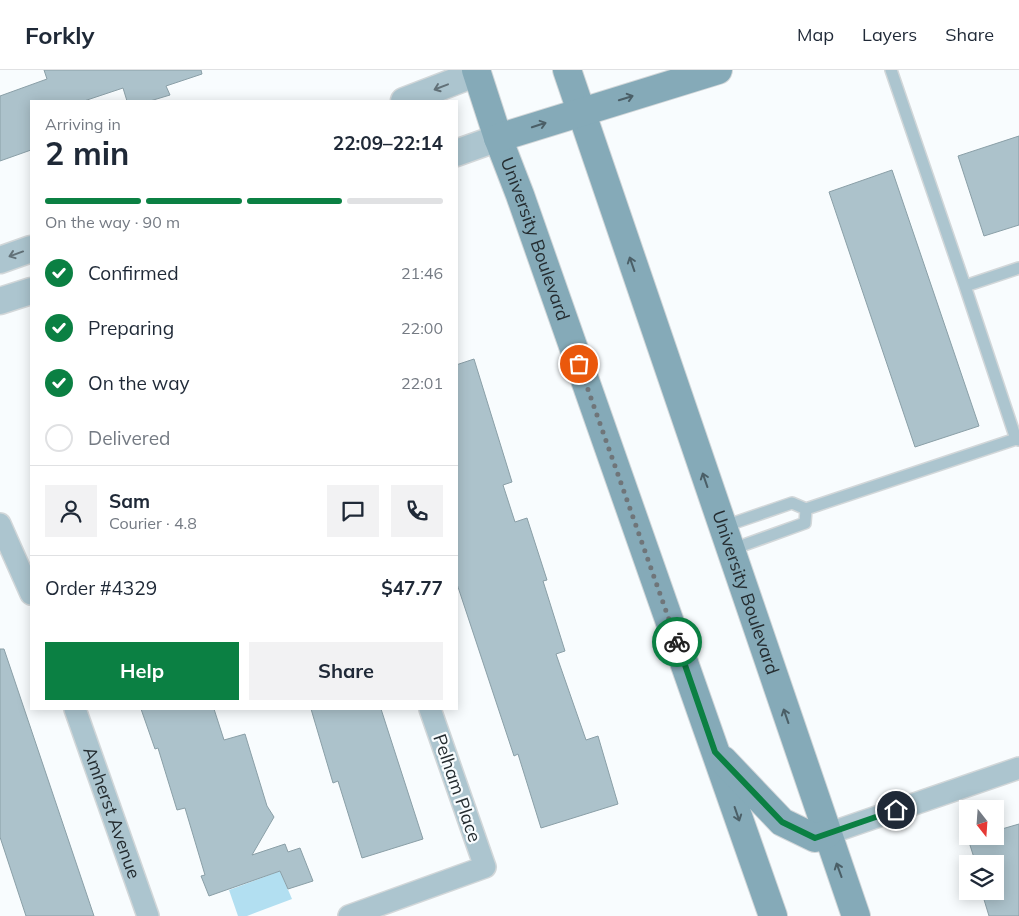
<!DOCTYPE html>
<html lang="en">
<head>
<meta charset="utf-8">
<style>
  :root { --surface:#fff; --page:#f2f2f3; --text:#1f2937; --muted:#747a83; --line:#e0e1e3; --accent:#0b8043 }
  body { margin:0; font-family:Mulish,sans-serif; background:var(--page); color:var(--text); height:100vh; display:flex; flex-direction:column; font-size:19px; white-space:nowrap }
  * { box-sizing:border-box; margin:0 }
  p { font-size:16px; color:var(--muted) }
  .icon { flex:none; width:28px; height:28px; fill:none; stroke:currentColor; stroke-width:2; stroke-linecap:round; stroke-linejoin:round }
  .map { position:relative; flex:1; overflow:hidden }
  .details { position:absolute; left:30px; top:30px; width:428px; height:610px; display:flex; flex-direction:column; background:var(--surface); border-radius:0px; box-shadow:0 2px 12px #0003 }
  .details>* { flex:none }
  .needle { width:32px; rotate:163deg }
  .tools { position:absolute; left:959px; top:730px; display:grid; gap:10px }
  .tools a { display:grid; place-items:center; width:45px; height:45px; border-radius:0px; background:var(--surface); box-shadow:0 2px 12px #0003; font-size:25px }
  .pin { position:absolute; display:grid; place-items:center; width:42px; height:42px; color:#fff; margin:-21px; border:2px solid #fff; border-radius:50%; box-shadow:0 1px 5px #0007 }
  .courier { position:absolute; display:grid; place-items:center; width:50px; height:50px; margin:-25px; border:4px solid #0b8043; border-radius:50%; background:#fff; color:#222; box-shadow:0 1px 6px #0007 }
  .headline em { font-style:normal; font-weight:700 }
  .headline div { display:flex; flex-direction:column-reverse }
  .headline { display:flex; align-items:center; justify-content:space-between; height:85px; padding:0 15px }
  h1 { font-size:32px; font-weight:700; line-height:38px }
  .bar { display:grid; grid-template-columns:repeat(4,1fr); gap:8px 5px; align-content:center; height:60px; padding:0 15px }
  .bar i { height:6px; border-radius:4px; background:var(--line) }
  .bar .active { background:var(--accent) }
  .bar p { grid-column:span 4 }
  .line { display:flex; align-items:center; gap:12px; padding:0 15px; border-top:1px solid var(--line) }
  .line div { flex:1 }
  .round { display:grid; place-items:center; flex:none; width:52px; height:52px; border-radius:0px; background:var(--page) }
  ol { padding:0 15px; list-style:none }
  li { display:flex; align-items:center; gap:15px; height:55px }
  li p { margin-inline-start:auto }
  li .icon { padding:5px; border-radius:50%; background:var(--accent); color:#fff; stroke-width:4 }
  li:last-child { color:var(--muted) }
  li i { width:28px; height:28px; border:2px solid var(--line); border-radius:50% }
  .primary-button { display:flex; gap:10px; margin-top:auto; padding:10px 15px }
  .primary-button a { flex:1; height:58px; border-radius:0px; background:var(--accent); color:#fff; font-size:20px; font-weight:700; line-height:58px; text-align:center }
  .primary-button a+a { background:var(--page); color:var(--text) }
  header { display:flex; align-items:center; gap:30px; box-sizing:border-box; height:70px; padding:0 25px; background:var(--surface); border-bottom:1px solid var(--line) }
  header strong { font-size:24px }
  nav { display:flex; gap:28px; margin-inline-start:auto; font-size:18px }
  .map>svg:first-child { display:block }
  .green { fill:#b2dff1 }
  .building { fill:#acc2cb; stroke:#8a9fa7 }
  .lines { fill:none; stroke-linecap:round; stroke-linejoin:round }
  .service-casing { stroke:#d2d7d9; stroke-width:14 }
  .minor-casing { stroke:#d2d7d9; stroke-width:24 }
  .tertiary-casing { stroke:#d2d7d9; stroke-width:29 }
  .secondary-casing { stroke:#d2d7d9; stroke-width:30 }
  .service { stroke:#acc5cf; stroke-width:11 }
  .minor { stroke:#acc5cf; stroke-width:21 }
  .tertiary { stroke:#acc5cf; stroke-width:26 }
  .secondary { stroke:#85aab8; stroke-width:28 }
  .oneway { stroke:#627178 }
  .oneway2 { stroke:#4b5f67 }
  .done { stroke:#6f7579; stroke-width:5; stroke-dasharray:0 9 }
  .route { stroke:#0b8043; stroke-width:6 }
  .labels { text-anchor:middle; stroke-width:4.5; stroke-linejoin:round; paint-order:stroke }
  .street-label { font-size:18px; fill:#252d31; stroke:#f8fcfe }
</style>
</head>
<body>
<header>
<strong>Forkly</strong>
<nav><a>Map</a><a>Layers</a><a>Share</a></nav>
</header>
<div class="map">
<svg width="1019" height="846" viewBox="0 0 1019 846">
  <rect width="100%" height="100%" fill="#f8fcfe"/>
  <path class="green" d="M 280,801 L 292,829 L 247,846 L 238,846 L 229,820 Z"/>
  <path class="building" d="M 44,0 L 201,0 L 202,4 L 166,16 L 170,25 L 150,31 L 127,31 L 123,18 L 84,31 L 31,31 L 31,80 L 0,91 L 0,26 L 47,9 Z
    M 1019,66 L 1019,155 L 984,166 L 958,86 Z
    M 892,100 L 979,356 L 915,377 L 829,122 Z
    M 474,289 L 512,412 L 503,415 L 515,452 L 527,448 L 547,510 L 543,511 L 565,581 L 556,584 L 586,670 L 598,666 L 618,734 L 541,758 L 518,684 L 514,686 L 456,511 L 456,295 Z
    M 0,579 L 4,579 L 94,846 L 26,846 L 0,767 Z
    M 141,639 L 214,639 L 224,670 L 245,664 L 267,736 L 274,747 L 252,785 L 285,774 L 288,782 L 300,778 L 313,811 L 288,819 L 280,801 L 209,826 L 201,806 L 205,805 L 185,738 L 177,740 L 158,678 L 155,679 Z
    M 311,639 L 381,639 L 423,769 L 362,788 L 338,711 L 333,713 Z
    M 1019,754 L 1019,846 L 989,846 L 982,823 L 995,821 L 995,794 L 976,794 L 968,769 L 979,766 L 995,766 L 995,761 Z"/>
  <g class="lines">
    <defs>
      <path id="service" d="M 891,0 L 965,216 L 1019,198
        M 965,216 L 1016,369
        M 722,457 L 792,433 L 806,439
        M 730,480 L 805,453 L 806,439 L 1016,369 L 1019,370"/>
      <g id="minor">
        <path d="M 0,454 L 31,524"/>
        <path id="s1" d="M 75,639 L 148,846"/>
        <path d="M 827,764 L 1019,698"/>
        <path d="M 349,846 L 485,797 L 430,639"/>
      </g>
      <path id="tertiary" d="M 404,31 L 477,3
        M 456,83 L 498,68
        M 0,190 L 31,179
        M 0,231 L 31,221"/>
      <g id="secondary">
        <path id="s2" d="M 476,0 L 498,68 L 520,125 L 773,846"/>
        <path id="s3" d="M 567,0 L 856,846"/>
        <path d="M 498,68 L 718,0"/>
        <path d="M 723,690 L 782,752 L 815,768 L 827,764"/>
      </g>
    </defs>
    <use href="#service" class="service-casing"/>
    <use href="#minor" class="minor-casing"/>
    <use href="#tertiary" class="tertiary-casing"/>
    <use href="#secondary" class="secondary-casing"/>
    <use href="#service" class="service"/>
    <use href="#minor" class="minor"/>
    <use href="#tertiary" class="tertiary"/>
    <use href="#secondary" class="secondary"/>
  </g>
  <defs><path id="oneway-shaft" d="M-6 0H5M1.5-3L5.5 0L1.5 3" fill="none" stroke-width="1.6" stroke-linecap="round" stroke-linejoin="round" transform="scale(1.25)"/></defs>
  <g class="oneway">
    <use href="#oneway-shaft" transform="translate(441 17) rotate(159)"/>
    <use href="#oneway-shaft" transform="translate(16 184) rotate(160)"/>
  </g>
  <g class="oneway2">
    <use href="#oneway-shaft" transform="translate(626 28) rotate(-17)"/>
    <use href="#oneway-shaft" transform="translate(539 55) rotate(-18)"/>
    <use href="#oneway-shaft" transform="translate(632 194) rotate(-109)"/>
    <use href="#oneway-shaft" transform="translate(705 410) rotate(-109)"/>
    <use href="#oneway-shaft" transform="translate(786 646) rotate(-109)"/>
    <use href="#oneway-shaft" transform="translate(737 744) rotate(71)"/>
    <use href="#oneway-shaft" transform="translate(839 800) rotate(-110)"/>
  </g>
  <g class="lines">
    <path class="done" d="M 579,294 L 677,572"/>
    <path class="route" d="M 677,572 L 715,682 L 782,752 L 815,768 L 896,740"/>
  </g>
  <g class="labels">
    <g class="street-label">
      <text dy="6" stroke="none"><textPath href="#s2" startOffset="179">University Boulevard</textPath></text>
      <text dy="6" stroke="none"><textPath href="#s3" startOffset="552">University Boulevard</textPath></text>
      <text transform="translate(457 718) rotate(71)" y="6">Pelham Place</text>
      <text dy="6" stroke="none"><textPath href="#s1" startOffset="110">Amherst Avenue</textPath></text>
    </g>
  </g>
</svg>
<div class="tools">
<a><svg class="needle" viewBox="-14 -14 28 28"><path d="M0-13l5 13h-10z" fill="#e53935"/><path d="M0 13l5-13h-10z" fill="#747a83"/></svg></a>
<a><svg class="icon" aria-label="layers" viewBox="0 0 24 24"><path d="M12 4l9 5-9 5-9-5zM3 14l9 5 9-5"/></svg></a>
</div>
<div class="pin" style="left:579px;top:294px;background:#ea580c"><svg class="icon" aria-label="bag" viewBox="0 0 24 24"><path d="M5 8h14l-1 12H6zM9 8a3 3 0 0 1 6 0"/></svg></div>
<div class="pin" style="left:896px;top:740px;background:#1f2937"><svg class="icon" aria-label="home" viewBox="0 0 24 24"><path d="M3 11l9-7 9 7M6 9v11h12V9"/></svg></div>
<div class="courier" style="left:677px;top:572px"><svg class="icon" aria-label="bike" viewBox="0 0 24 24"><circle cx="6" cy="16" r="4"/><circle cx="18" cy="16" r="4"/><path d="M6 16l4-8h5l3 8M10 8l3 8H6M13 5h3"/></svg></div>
<section class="details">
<div class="headline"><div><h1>2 min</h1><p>Arriving in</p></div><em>22:09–22:14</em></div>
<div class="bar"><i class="active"></i><i class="active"></i><i class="active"></i><i></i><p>On the way · 90 m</p></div>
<ol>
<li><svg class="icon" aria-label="check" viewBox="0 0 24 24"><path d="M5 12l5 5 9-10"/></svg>Confirmed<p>21:46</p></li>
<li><svg class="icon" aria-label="check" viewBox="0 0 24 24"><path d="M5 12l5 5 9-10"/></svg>Preparing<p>22:00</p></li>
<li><svg class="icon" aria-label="check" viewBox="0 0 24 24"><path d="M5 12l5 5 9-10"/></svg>On the way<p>22:01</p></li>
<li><i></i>Delivered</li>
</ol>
<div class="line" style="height:90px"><a class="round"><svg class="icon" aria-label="person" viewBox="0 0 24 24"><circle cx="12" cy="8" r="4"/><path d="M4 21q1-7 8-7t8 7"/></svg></a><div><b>Sam</b><p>Courier · 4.8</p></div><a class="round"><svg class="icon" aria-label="chat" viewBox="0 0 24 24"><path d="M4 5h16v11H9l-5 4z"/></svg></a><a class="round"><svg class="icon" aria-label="phone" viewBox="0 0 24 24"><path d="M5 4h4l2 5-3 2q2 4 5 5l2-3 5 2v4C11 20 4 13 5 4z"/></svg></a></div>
<div class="line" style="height:65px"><div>Order #4329</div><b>$47.77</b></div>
<div class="primary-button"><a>Help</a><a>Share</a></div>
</section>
</div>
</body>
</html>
